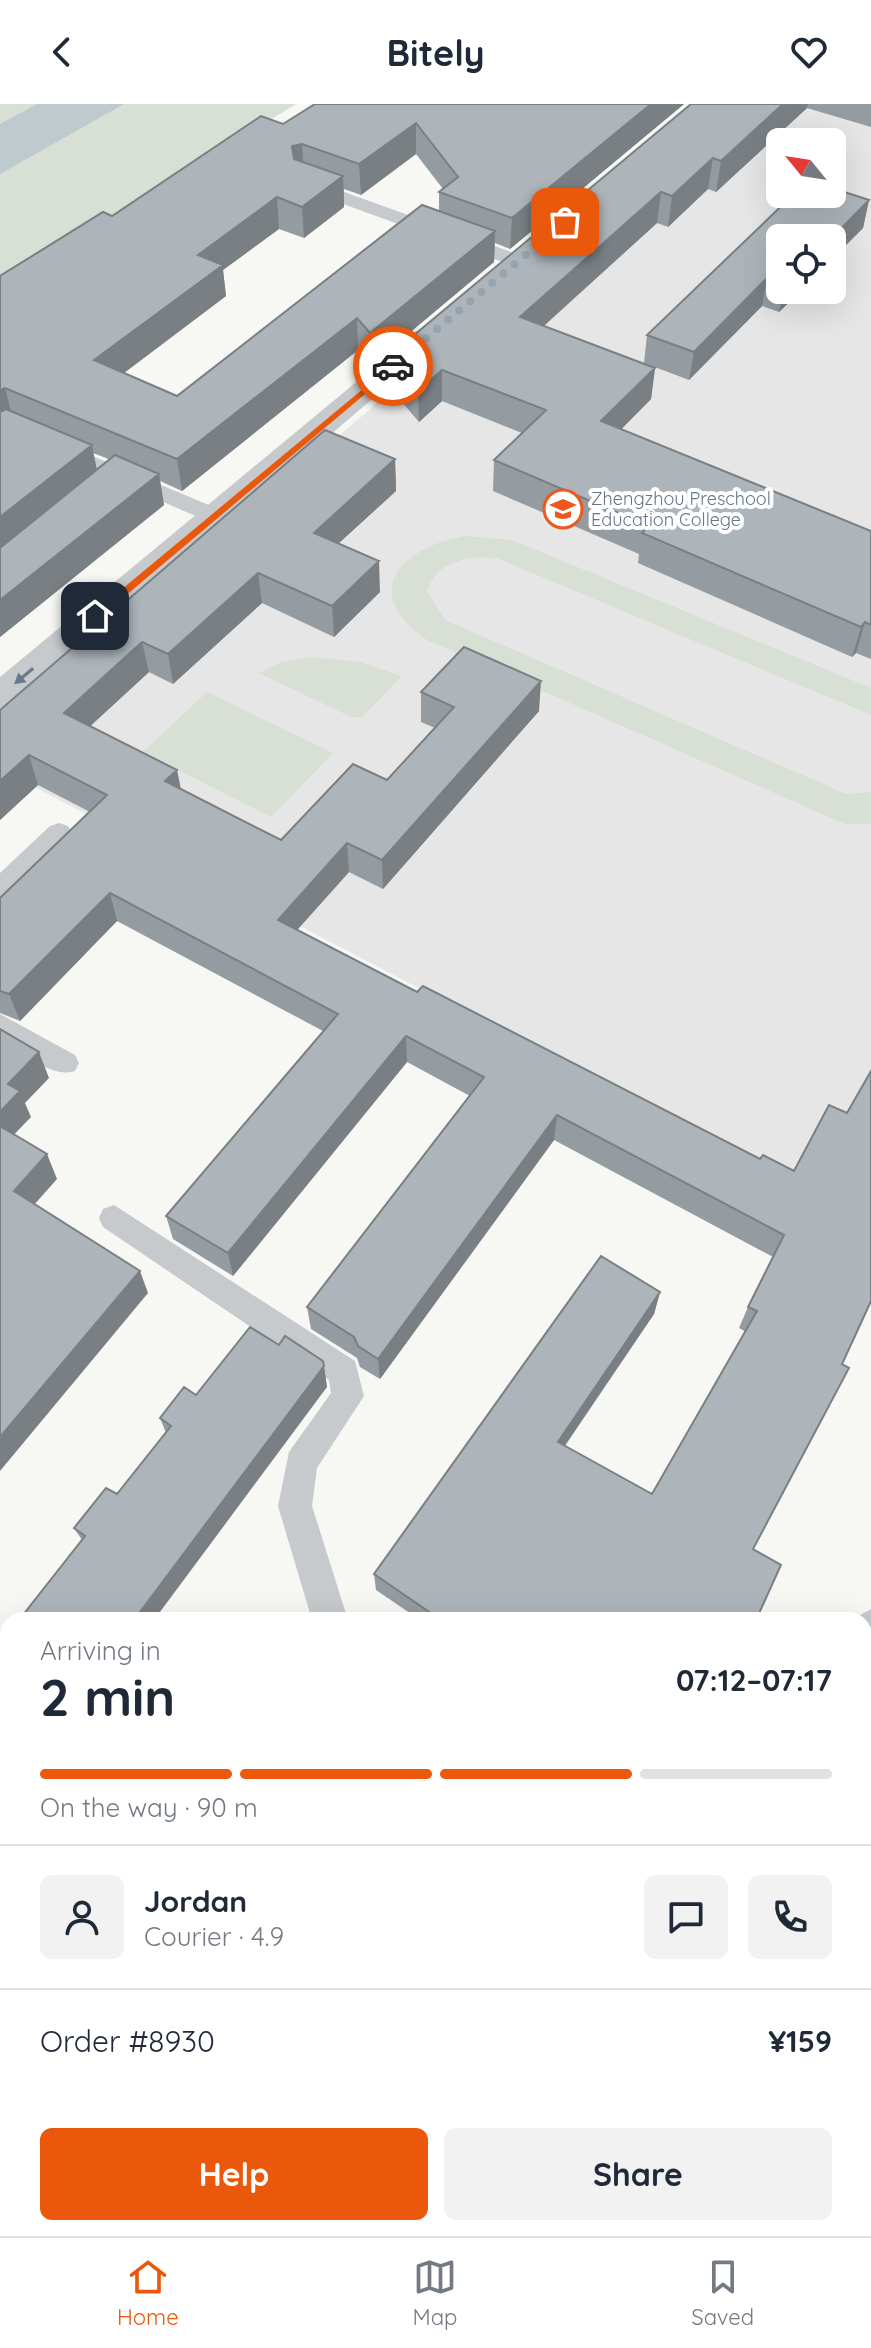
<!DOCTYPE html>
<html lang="en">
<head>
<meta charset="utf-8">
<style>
  :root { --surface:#fff; --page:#f2f2f3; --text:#1f2937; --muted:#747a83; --line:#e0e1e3; --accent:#ea580c }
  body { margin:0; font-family:Quicksand,sans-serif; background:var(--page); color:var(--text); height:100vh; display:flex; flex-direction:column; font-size:30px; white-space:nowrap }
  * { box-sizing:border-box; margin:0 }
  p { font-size:26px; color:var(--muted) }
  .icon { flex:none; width:44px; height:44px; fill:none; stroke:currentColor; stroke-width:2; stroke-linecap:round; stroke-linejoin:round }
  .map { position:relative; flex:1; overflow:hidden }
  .side { position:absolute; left:0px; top:1508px; width:872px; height:624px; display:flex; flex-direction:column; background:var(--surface); border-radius:24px 24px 0 0; box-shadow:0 8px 32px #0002 }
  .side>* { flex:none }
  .needle { width:52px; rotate:300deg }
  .buttons { position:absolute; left:766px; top:24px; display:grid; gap:16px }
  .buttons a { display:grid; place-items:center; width:80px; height:80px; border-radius:12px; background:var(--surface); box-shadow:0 8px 32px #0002; font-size:40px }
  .pin { position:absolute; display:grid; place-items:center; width:68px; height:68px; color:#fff; margin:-34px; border-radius:16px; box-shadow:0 4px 12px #0006 }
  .courier { position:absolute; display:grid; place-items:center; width:80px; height:80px; margin:-40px; border:6px solid #ea580c; border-radius:50%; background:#fff; color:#222; box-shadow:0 2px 10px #0007 }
  .summary em { font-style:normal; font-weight:700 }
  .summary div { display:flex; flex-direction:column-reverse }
  .summary { display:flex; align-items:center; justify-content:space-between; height:136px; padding:0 40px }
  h1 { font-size:52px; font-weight:700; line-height:60px }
  .bar { display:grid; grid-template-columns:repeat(4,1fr); gap:12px 8px; align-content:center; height:96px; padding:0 40px }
  .bar i { height:10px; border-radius:6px; background:var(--line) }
  .bar .on { background:var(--accent) }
  .bar p { grid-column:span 4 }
  .line { display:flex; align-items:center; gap:20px; padding:0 40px; border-top:2px solid var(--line) }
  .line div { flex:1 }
  .round { display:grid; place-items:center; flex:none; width:84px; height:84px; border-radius:12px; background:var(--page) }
  .cta { display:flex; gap:16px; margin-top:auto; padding:16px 40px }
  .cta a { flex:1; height:92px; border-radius:12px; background:var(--accent); color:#fff; font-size:32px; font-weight:700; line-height:92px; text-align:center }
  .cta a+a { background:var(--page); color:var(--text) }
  header { display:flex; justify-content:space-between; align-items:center; height:104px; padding:0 40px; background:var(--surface); font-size:36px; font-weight:700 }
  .tab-bar { display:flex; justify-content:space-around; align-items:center; height:112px; border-top:2px solid var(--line); background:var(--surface); font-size:22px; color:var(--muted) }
  .tab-bar a { display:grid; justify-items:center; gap:4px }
  .tab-bar .on { color:var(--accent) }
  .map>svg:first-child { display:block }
  .built { fill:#e5e6e5; fill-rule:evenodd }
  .green { fill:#d8dfd4 }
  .water { fill:#bfcacf }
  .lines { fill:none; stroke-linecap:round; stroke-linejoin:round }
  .lane { fill:#c6cacd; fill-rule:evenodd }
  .street { fill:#c6cacd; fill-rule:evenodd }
  .wall { fill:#959ca1; fill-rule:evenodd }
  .shaded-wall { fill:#797f83 }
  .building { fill:#adb5bb; stroke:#797f83; stroke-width:2 }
  .oneway { fill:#697a8a }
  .route { fill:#ea580c }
  .done { stroke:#97a3ad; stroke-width:8; stroke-dasharray:0 14.4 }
  .labels { text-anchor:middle; stroke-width:8; stroke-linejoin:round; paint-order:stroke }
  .far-poi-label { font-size:18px; fill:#647687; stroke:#fff; text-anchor:start }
</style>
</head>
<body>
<header><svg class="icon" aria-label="back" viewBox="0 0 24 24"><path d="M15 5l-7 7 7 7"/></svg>Bitely<svg class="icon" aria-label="heart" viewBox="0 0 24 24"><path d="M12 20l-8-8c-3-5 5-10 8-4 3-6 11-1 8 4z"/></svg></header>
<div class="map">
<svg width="871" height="2132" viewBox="0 0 871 2132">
  <rect width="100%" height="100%" fill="#f7f7f4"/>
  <path class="built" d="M 725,0 L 871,0 L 871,1121 L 0,665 L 0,623 ZM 780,38 L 832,38 L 832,90 L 780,90 ZM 780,134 L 832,134 L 832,186 L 780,186 Z
    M 0,1735 L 8,1741 L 8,2124 L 497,2124 L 508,2132 L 0,2132 Z"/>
  <path class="green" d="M 0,0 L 296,0 L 0,181 Z
    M 464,432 L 512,436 L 871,584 L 871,611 L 499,455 C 471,450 435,457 427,488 L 445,516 L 846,690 L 871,688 L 871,720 L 845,720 L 427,536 C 359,488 399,445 464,432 Z
    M 311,553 L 360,558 L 402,572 L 362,613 L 351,613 L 259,569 L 282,558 Z
    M 207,588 L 333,649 L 271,713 L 143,648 Z"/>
  <path class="water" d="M 37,0 L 124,0 L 0,70 L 0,20 Z"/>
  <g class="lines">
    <path class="lane" d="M 305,74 L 525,153 L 528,157 L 518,163 L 511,161 L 299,84 L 299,76 Z
      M 12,318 L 223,407 L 226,412 L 215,419 L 207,417 L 14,333 L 0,340 L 0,323 Z
      M 59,719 L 68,722 L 72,729 L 68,736 L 9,792 L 0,795 L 0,769 L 50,722 Z
      M 0,910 L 75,951 L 79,959 L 75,967 C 52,975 20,947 0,935 Z
      M 114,1101 L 355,1257 L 364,1292 L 317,1364 L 312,1402 L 348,1516 L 312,1516 L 278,1402 L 289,1348 L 331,1289 L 329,1276 L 103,1123 L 99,1114 L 103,1105 Z"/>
    <path class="street" d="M 434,219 L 444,222 L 449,228 L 444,234 L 13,601 L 0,604 L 0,573 L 424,222 Z
      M 871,1505 L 871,1572 L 864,1575 L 864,1516 L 851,1516 Z
      M 611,2124 L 673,2124 L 670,2132 L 608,2132 Z"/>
  </g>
  <path class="wall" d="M 315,0 L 684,0 L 510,145 L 495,139 L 494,158 L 371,261 L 358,246 L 182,387 L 160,377 L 164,401 L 0,533 L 0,172 L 283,20 ZM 416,50 L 443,85 L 439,88 L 439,107 L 177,292 L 124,269 L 226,192 L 223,166 L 279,125 L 304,134 L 344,103 L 344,85 L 361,91 ZM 93,349 L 106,354 L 110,356 L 97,366 Z
    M 691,0 L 871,0 L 871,23 L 807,4 L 716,88 L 708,85 L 668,123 L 657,119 L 544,222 L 655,264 L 651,295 L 621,325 L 871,427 L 871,555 L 856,549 L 852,553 L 638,459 L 639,450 L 493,387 L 494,356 L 522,329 L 442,297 L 419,318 L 390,284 L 389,252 Z
    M 832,84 L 869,96 L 863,124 L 832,155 L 832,134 L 780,134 L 780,186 L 802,186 L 779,208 L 762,202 L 689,276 L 644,259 L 647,231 L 794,90 L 832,90 Z
    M 395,355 L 396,387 L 339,439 L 380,488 L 334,533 L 262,499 L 173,580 L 149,568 L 90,622 L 181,686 L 281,736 L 387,676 L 435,624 L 421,618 L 421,588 L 539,607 L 383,785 L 349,768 L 297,826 L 417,888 L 760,1055 L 794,1067 L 847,1009 L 753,1445 L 756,1516 L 420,1516 L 376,1486 L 374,1470 L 660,1188 L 654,1210 L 565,1342 L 652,1390 L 746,1228 L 739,1224 L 748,1203 L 773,1153 L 554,1036 L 380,1275 L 360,1263 L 357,1254 L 311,1225 L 307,1203 L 470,992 L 407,958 L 233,1172 L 173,1135 L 166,1112 L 323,927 L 117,817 L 20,917 L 0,909 L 0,794 L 90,708 L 38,681 L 0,716 L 0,606 Z
    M 279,1241 L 323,1257 L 327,1283 L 82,1436 L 74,1424 L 117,1390 L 166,1329 L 160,1314 Z
    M 871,1769 L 871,2132 L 727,2132 L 730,2124 L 864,2124 L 864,1772 Z"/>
  <path class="shaded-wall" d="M 651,0 L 684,0 L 510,145 L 512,114 Z
    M 783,0 L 808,0 L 807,4 L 716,88 L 721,57 Z
    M 416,19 L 416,50 L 361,91 L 359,60 Z
    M 302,40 L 304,71 L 295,73 L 292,42 Z
    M 713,54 L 708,85 L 668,123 L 672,92 Z
    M 343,72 L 344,103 L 304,134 L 302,103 Z
    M 661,88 L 657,119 L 519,244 L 520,213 Z
    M 277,93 L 279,125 L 223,166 L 226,192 L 100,287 L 94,256 L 198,151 Z
    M 869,96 L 863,124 L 832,155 L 832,134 Z
    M 495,127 L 494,158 L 371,261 L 370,229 Z
    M 767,174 L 762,202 L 689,276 L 694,248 Z
    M 784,186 L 802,186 L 779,208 Z
    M 357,214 L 358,246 L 182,387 L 177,355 Z
    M 655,264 L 651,295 L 598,349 L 601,317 Z
    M 442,266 L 442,297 L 419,318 L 418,287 Z
    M 5,284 L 13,315 L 0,320 L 0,286 Z
    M 92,341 L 98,372 L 0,451 L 0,413 Z
    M 395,355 L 396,387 L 317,459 L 314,429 Z
    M 159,370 L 164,401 L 0,533 L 0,496 Z
    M 379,457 L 380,488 L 334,533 L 332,502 Z
    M 258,469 L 262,499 L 173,580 L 168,550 Z
    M 865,518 L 856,549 L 852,553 L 861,523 Z
    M 142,538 L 149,568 L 72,639 L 64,609 Z
    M 541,577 L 539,607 L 383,785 L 382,756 Z
    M 29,651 L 38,681 L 0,716 L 0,677 Z
    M 177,666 L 183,695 L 165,677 Z
    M 347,739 L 349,768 L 281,844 L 278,816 Z
    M 110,789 L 117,817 L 20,917 L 9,890 Z
    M 406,932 L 407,958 L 233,1172 L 228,1149 Z
    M 39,948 L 49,974 L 25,999 L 31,1013 L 3,1042 L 0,1035 L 0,1008 L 8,980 Z
    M 557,1011 L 554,1036 L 380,1275 L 378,1255 Z
    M 47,1050 L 57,1075 L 25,1111 L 14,1087 Z
    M 140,1167 L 148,1189 L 0,1367 L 0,1333 Z
    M 660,1188 L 654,1210 L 554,1357 L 558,1338 Z
    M 324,1262 L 327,1283 L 154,1516 L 134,1516 Z
    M 8,1685 L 8,1706 L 0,1701 L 0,1695 Z
    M 0,1779 L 8,1785 L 8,1790 L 0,1784 Z"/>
  <path class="building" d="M 315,0 L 651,0 L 512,114 L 439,88 L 458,73 L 416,19 L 359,60 L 302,40 L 292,42 L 294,55 L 343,72 L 302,103 L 277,93 L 198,151 L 223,161 L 94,256 L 177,292 L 422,101 L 495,127 L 370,229 L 357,214 L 177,355 L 5,284 L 0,286 L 0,172 L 103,108 L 112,112 L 261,12 L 283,20 Z
    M 691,0 L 783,0 L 721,57 L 713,54 L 672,92 L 661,88 L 520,213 L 655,264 L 601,317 L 871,427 L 871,521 L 865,518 L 861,523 L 642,429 L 649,422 L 494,356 L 546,306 L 442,266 L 418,287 L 389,252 Z
    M 832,84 L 869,96 L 832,134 L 780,134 L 780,179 L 767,174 L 694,248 L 647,231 L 794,90 L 832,90 Z
    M 6,305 L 92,341 L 0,413 L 0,308 Z
    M 325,326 L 395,355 L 314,429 L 379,457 L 332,502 L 258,469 L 168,550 L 142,538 L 64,609 L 177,666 L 165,677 L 281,736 L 353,660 L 387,676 L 454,603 L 421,588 L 464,543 L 541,577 L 382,756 L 347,739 L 278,816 L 417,888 L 423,882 L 760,1055 L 763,1051 L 794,1067 L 829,1001 L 847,1009 L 871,967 L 871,1197 L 842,1260 L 849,1264 L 753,1445 L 781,1461 L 756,1516 L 441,1516 L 374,1470 L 601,1152 L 660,1188 L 558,1338 L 652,1390 L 757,1207 L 748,1203 L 784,1131 L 557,1011 L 378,1255 L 358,1242 L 354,1233 L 307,1203 L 484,973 L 406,932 L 228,1149 L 166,1112 L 338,910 L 110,789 L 9,890 L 0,887 L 0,794 L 107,691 L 29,651 L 0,677 L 0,606 Z
    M 115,351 L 159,370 L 0,496 L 0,444 Z
    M 0,925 L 39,948 L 8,980 L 20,987 L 0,1008 Z
    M 0,1022 L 47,1050 L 14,1087 L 140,1167 L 0,1333 Z
    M 250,1223 L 279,1241 L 285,1232 L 323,1257 L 324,1262 L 134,1516 L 19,1516 L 85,1432 L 74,1424 L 106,1384 L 117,1390 L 171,1322 L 160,1314 L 184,1283 L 196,1291 Z
    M 8,1531 L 8,1685 L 0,1695 L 0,1541 Z
    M 0,1784 L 8,1790 L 8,2016 L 0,2009 Z
    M 871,1786 L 871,2132 L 741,2132 L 744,2124 L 864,2124 L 864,1804 Z
    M 242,2124 L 467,2124 L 463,2132 L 238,2132 Z"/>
  <defs><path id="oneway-solid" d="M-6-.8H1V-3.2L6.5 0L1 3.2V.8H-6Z" transform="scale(2)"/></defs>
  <use class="oneway" href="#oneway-solid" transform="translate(24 572) rotate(140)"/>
  <path class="route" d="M 393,260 L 396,264 L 99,514 L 92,514 L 92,510 Z"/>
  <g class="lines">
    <path class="done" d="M 393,262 L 565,118"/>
  </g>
  <defs>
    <symbol id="university-ring" viewBox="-11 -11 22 22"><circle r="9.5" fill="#fff" stroke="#ef571c" stroke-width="1.5"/><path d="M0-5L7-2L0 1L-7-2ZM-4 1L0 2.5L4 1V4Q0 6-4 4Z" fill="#ef571c"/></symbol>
  </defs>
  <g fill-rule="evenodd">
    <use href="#university-ring" x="541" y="383" width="44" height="44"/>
  </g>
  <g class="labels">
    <g class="far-poi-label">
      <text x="591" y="401">Zhengzhou Preschool<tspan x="591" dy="21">Education College</tspan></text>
    </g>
  </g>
</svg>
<div class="buttons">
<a><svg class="needle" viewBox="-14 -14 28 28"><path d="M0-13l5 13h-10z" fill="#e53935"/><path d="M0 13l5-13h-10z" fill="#747a83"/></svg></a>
<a><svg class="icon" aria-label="locate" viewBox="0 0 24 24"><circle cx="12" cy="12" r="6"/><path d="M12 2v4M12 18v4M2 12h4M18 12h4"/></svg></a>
</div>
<div class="pin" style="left:565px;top:118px;background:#ea580c"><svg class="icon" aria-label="bag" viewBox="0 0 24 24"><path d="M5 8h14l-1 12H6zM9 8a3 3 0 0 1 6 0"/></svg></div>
<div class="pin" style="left:95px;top:512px;background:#1f2937"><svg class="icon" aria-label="home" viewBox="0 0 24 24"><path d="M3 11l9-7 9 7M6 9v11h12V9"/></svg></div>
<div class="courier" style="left:393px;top:262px"><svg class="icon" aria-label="car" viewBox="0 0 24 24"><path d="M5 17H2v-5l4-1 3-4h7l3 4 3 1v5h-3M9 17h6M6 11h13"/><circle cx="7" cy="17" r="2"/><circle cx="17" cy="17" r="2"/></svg></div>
<section class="side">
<div class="summary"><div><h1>2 min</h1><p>Arriving in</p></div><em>07:12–07:17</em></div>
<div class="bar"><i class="on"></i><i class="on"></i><i class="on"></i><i></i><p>On the way · 90 m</p></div>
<div class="line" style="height:144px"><a class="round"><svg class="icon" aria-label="person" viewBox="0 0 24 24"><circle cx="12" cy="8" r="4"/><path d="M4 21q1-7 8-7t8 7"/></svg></a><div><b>Jordan</b><p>Courier · 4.9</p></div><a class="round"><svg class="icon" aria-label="chat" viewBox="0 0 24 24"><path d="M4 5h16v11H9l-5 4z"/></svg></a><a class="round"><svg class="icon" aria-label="phone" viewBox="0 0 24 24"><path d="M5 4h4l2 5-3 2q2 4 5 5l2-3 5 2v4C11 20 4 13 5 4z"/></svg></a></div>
<div class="line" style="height:104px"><div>Order #8930</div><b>¥159</b></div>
<div class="cta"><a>Help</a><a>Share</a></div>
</section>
</div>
<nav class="tab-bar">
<a class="on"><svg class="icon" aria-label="home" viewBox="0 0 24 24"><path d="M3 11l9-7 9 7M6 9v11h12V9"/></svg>Home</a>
<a><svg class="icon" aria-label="map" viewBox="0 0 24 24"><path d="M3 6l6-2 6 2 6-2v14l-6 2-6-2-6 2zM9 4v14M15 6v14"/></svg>Map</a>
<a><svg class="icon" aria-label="saved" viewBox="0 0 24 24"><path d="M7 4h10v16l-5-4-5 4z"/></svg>Saved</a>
</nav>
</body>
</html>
